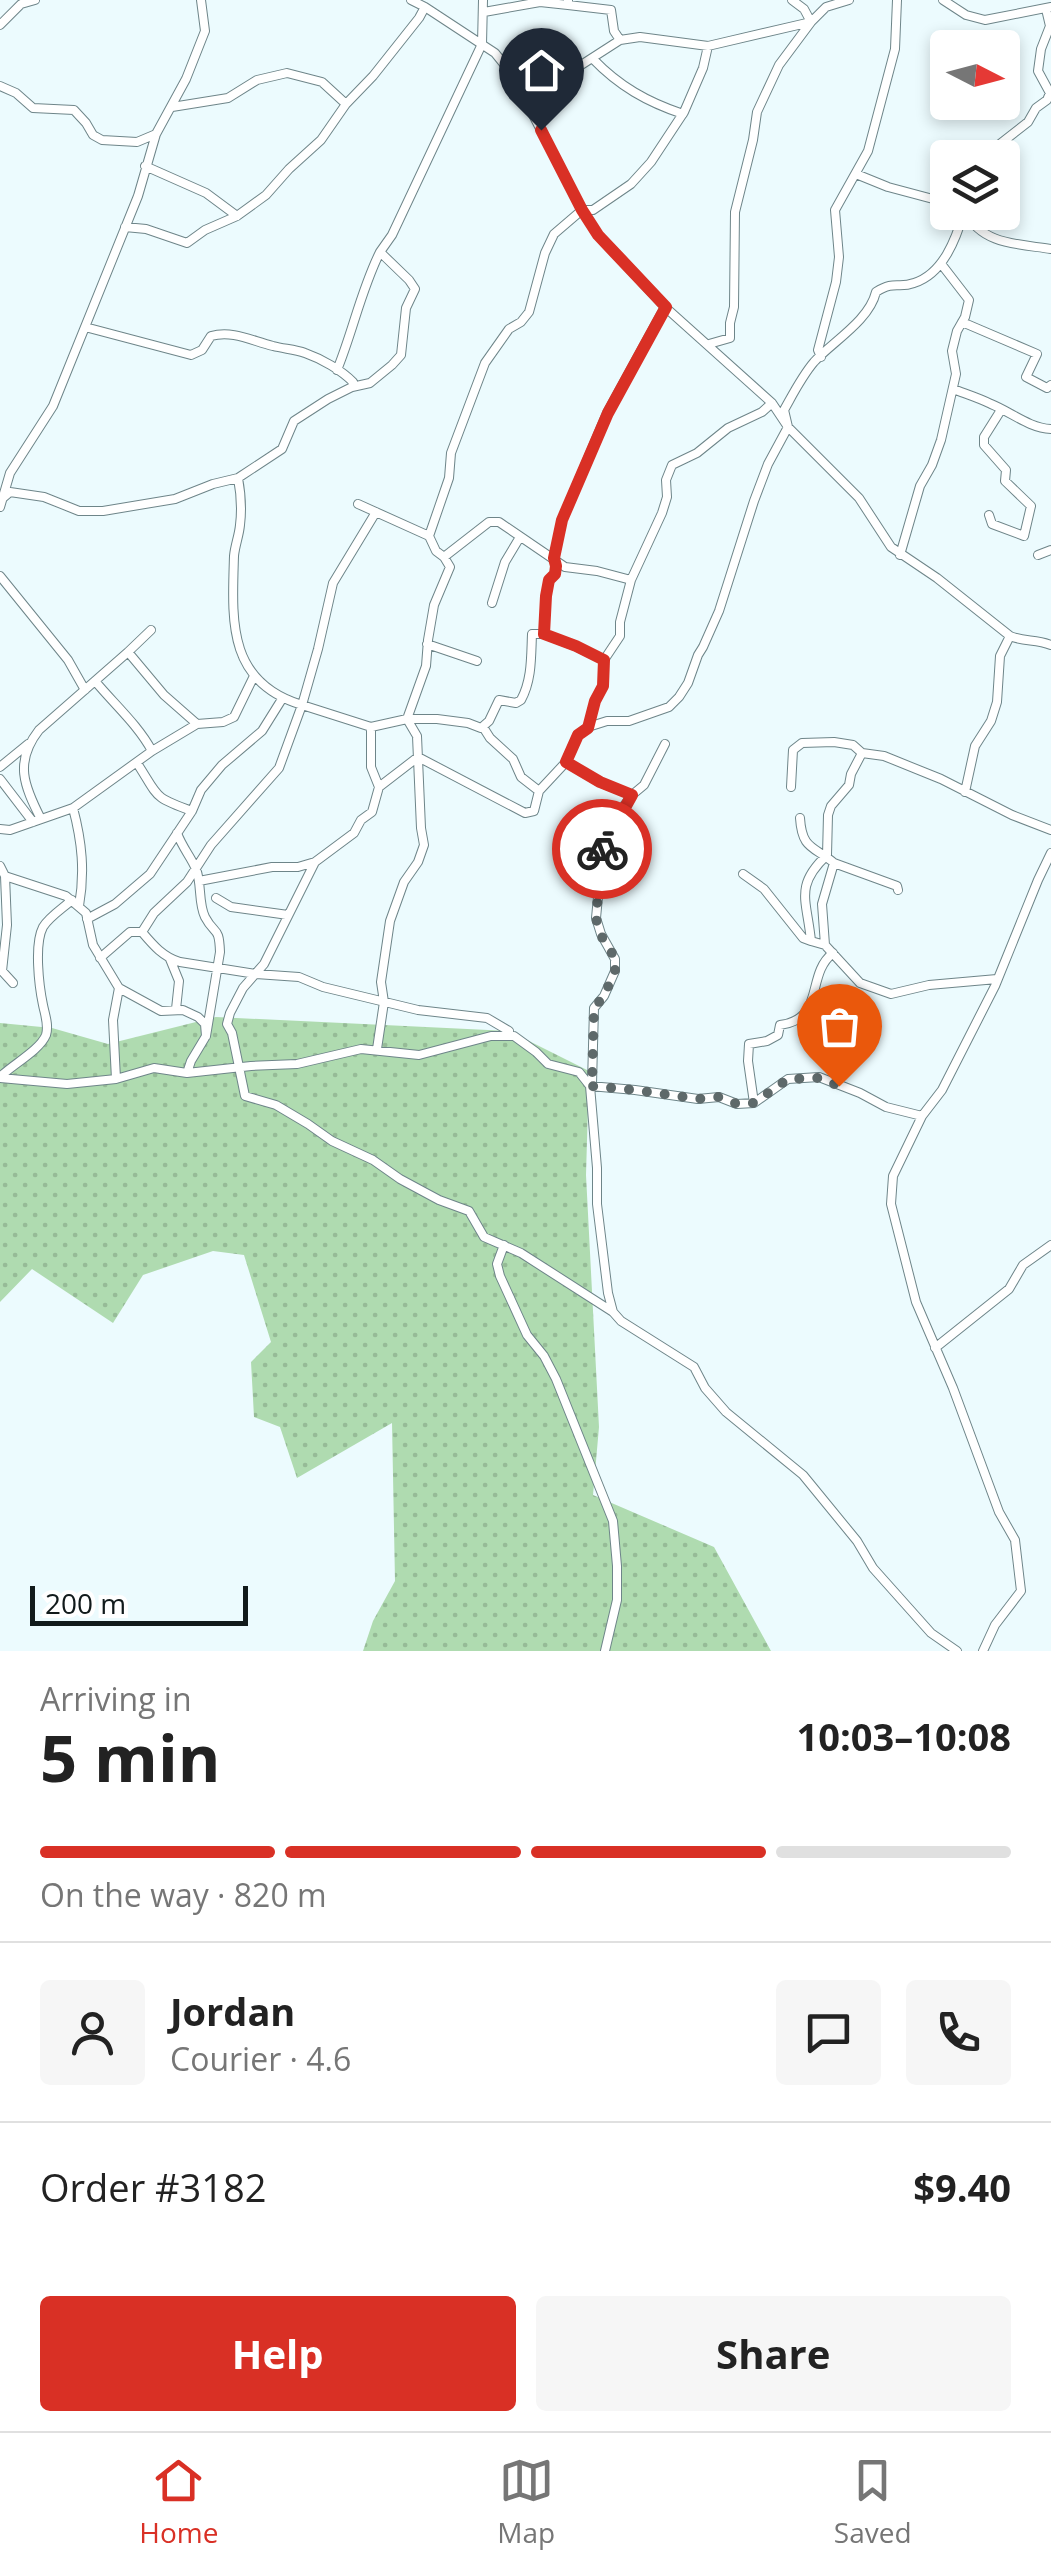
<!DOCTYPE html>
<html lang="en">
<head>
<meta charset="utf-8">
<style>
  :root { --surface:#fff; --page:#f6f6f6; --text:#222; --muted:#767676; --line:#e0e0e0; --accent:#d93025 }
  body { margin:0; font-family:"Open Sans",sans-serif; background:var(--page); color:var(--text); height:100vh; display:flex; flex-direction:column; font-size:38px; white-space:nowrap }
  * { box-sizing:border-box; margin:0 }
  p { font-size:32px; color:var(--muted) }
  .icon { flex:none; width:55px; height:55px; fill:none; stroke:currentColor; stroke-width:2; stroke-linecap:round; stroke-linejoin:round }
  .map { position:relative; height:1651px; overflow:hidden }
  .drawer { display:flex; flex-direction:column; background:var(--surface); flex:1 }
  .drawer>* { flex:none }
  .needle { width:65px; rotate:96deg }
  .tools { position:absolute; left:930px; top:30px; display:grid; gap:20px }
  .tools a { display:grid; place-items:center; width:90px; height:90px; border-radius:10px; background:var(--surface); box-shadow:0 5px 15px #0003; font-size:50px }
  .scale { position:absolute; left:30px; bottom:25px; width:218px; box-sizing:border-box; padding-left:10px; border:5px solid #111a1b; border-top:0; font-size:28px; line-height:35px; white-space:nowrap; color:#111a1b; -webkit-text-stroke:8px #fff; paint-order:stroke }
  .pin { position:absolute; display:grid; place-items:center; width:85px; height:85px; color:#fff; margin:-102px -42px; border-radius:50% 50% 50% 0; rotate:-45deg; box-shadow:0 0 10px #0007 }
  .pin .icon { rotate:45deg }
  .courier { position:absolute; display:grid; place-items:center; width:100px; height:100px; margin:-50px; border:8px solid #d93025; border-radius:50%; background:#fff; color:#222; box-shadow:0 2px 12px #0007 }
  .summary em { font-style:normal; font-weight:700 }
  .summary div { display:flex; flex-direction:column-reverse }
  .summary { display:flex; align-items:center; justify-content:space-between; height:170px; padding:0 40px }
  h1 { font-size:65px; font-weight:700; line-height:75px }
  .bar { display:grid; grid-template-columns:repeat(4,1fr); gap:15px 10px; align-content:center; height:120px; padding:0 40px }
  .bar i { height:12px; border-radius:8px; background:var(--line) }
  .bar .active { background:var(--accent) }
  .bar p { grid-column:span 4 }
  .line { display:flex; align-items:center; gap:25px; padding:0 40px; border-top:2px solid var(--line) }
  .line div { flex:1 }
  .round { display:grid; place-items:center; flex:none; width:105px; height:105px; border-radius:10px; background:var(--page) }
  .action { display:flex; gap:20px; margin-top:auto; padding:20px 40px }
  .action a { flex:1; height:115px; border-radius:10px; background:var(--accent); color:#fff; font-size:40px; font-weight:700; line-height:115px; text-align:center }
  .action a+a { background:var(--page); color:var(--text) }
  .tab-bar { display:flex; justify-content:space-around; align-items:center; height:140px; border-top:2px solid var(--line); background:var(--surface); font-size:28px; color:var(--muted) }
  .tab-bar a { display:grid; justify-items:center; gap:5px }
  .tab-bar .active { color:var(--accent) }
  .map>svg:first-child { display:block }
  .grass { fill:url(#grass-dots) }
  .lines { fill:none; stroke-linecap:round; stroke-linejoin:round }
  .minor-casing { stroke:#6e8589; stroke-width:10 }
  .minor { stroke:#fff; stroke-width:8 }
  .done { stroke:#5e696a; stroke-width:10; stroke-dasharray:0 18 }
  .route { stroke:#d93025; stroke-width:12 }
</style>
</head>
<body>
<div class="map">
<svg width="1051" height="1651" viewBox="0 0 1051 1651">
  <defs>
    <pattern id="grass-dots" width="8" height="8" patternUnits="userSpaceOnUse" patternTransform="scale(2.5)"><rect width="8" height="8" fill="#afdbb0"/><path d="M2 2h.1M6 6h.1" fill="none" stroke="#96bb97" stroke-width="1.8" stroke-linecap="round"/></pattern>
  </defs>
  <rect width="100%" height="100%" fill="#ecfbfe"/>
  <path class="grass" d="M 216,1017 L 509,1031 L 589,1071 L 586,1175 L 599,1427 L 593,1495 L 714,1547 L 771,1651 L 363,1651 L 373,1621 L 395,1581 L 392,1423 L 297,1478 L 280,1427 L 254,1417 L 251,1362 L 271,1342 L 244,1255 L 213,1251 L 143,1275 L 113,1323 L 32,1269 L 0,1302 L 0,1023 L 52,1028 L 108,1044 Z"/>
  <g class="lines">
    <defs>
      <path id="minor" d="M 411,0 L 425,7 L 495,53 L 512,74 L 582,210 L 598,235 L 665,307 L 772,403 L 788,427 L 859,498 L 891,547 L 937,578 L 1010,636 C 1024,642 1036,639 1051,645
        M 943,0 L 966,15 L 985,20 L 1051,7
        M 568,5 L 611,10 L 614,31 L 620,40
        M 484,12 L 540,2 L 568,5 L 568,0
        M 0,25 L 21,4 L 35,0
        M 593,59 C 619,86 647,102 683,114
        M 0,86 L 16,93 L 33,108 L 74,110 L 86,123 L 93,135 L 102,140 L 137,142 L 156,134
        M 523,95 L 575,69 L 620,40 L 640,37 L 708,46 L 811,22 L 826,7 L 849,0
        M 172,107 L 228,98 L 257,80 L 287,73 L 322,82 L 346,104
        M 982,158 L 1028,122 L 1036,108 L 1047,100 L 1050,93 L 1038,71 L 1041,49 L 1050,26 L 1046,9
        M 145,166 L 206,193 L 237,216
        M 856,174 L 888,187 L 948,203
        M 966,212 C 981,245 1020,244 1051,249
        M 125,227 L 146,229 L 187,243 L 205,230 L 237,216 L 266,195 L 289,169 L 321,140 L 346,104 L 373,76 L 419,18 L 425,7
        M 962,322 L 1037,354 L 1026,377 L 1047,388 L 1051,385
        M 85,327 L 191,355 L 202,350 L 211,336 C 233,330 252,341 273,346 C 284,349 295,349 305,353 C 322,359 341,370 353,382 L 352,387
        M 709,344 L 730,338 L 730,323 L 734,307 L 735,212 L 753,140 L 757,112 L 779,65 L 811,22 L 804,9 L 792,0
        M 821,357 L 818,350 L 836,282 L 839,257 L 835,210 L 868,151 L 895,49 L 897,0
        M 337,370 C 353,331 361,290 380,252
        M 953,389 C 966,394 979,398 991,404 C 1011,412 1029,428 1051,429
        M 238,478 C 241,494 242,509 240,525 C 239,536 235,545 234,556 C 232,621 227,682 302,705 L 318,649 L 333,583 L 376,512
        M 3,498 L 10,492 L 44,497 L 79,511 L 103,511 L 175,499 L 213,484 L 238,478 L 282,449 L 294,421 L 328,399 L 352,387 L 370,383 L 392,365 L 401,355 L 406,308 L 415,289 L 409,280 L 380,252 L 392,235 L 482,44 L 483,0
        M 358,504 L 429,536
        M 0,507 L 10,473 L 53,406 L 138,196 L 156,134 L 186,79 L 205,31 L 201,0
        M 989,515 L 992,524 L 1024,536 L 1031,506 L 1005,481 L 1006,470 L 984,445 L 984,437 L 1001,410
        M 900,555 L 920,486 L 932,465 L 941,440 L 956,374 L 952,351 L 957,331 L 965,317 L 969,300 L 942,265
        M 1038,555 L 1051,550
        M 444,557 L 489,522 L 499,522 L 565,567 L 597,571 L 631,580 L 662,513 L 667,497 L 666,480 L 672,465 L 697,453 L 728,428 L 762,412 L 772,403
        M 0,576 L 68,660 L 85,690
        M 492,603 L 505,562 L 520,537
        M 151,630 L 128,652 L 164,695 L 197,724
        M 544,634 L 575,646 L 604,660
        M 427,644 L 477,661
        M 95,681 C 115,705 138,725 152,751
        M 371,727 L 371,767 L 379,787
        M 483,727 L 490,738 L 513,759 L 521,777 L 539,791
        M 588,727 L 607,721 L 629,721 L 669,707 L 679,697 L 688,683 L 698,655 L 703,647 L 719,611 L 754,501 L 768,464 L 788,427 L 784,410 C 793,394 802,376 814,362 C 832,342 869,321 876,292 C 895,280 898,289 914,283 C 943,274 956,239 964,212
        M 665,744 L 644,785 L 632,795 L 623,807 L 603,845 L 596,918 L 601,934 L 615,959 L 615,971 L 604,996 L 594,1008 L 592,1084 L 590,1086 L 597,1168 L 597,1204 L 608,1293 L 613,1312 L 621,1321 L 694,1367 L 705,1388 L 726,1412 L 803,1475 L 857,1541 L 873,1568 L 931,1633 L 957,1651
        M 566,762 L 599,782 L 632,795
        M 137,763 C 159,797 152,797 192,811
        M 0,767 L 28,744
        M 0,779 L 33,822
        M 791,787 L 793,750 L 802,743 L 834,742 L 853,745 L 862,753 L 884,756 L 941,779 L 1012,815 L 1051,830
        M 965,792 L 975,746 L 991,721 L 997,702 L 1000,656 L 1010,636
        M 73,808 C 82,842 85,872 79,906
        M 800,818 C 802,850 814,846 834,863 L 822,904 L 825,945 L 860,983 L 891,994 L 929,985 L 997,979
        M 41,819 C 24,786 14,762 39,730 L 128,652
        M 0,829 L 10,830 L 73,808 L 152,751 L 197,724 L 223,722 L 234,717 L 254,676
        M 177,833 C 182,847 191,857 196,869 C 202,884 198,903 205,917 C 215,936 219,925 220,952 L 206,1036 L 191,1061 L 187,1073
        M 834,863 L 897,886 L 898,890
        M 0,866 L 5,876 L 66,896 L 86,913 L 93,945 L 119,988 L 161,1011 L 183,1010 L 198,1017 L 205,1024 L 206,1036
        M 743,874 L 764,889 L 803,938 L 811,941
        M 5,876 L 7,925 L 2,971 L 13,983
        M 199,881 L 272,867 L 298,867 L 315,862
        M 216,898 L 231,907 L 288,915
        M 87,919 L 115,904 L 150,874 L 192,811 L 201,790 L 222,765 L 262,731 L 282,699
        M 825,945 L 811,941 C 807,900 794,886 827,855 L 828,815 L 831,806 L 849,785 L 851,774 L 862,753
        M 100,958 L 130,932 L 142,932
        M 170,959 L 179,981 L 176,1009
        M 509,1031 L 487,1018 L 418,1010 L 323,987 L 299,977 L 256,974 L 180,962 C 163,957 153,945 142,932 L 154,913 L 187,882 L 211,845 L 279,768 L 302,705 L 371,727 L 407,719 L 437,719 L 468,723 L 481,728 L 489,721 L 499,700 L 516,703 L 521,700 C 532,680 531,657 532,634 L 544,634 L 546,596 L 549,580 L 555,574 L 557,566 L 554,558 L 562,520 L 607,413 L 665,307
        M 377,1049 L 384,1002 L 381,982 L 390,921 L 404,882 L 418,862 L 424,845 L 421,828 L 417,736 L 407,719 L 426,666 L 428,640 L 434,605 L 450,567 L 444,557 L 436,551 L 429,536 L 449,478 L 451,453 L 485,363 L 509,329 L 521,322 L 529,312 L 545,253 L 554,234 L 582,210 L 593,210 L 631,184 L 651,162 L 684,112 L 703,68 L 708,46
        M 0,1077 C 12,1065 40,1050 46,1035 C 49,1025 45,1015 43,1005 C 39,986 34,944 43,927 C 49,917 63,908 72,900
        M 0,1078 L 67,1084 L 116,1079 L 154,1068 L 187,1073 L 251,1066 L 297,1064 L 361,1049 L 419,1055 L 491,1036 L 514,1036 L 536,1052 L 548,1064 L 579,1072 L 590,1086 L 635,1090 L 698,1099 L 719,1097 L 737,1104 L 754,1103 L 788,1079 L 819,1077 L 860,1093 L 886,1107 L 922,1116
        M 116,1079 L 113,1020 L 119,988
        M 754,1103 L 748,1061 L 749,1044 L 767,1041 L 778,1035 L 780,1025 C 826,1019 805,975 833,953
        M 504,1245 L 497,1264 L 500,1276 L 527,1335 L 544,1356 L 556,1379 L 613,1521 L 617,1566 L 617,1600 L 605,1651
        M 613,1312 L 521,1253 L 484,1237 L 469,1211 L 439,1200 L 400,1179 L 373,1160 L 332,1141 L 308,1124 L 276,1105 L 245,1096 L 232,1033 L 227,1024 L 230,1013 L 243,988 L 264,964 L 315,862 L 354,833 L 361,820 L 372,812 L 379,787 L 418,757 L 525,813 L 534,811 L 539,791 L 566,762 L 578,735 L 588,727 L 595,701 L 603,686 L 604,660 L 620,636 L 620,622 L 631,580
        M 935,1348 L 1009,1289 L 1023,1265 L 1051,1245
        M 983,1651 L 995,1625 L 1021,1591 L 1015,1540 L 999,1512 L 953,1388 L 916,1302 L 891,1204 L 893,1176 L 922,1116 L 942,1090 L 995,986 L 1038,880 L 1051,853"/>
    </defs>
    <use href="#minor" class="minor-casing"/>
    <use href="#minor" class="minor"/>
  </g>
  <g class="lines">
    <path class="done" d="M 602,849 L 596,918 L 600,934 L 615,958 L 615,971 L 604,996 L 594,1008 L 592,1084 L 590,1086 L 635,1090 L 698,1099 L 719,1097 L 737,1104 L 754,1103 L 788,1079 L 819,1078 L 839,1086"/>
    <path class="route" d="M 541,130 L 582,210 L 598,235 L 666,307 L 608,413 L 562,520 L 554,558 L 556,566 L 555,574 L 549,580 L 546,596 L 544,634 L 576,646 L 604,660 L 603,686 L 595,701 L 588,728 L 578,735 L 566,762 L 600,782 L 632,795 L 602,849"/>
  </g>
</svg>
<div class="tools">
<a><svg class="needle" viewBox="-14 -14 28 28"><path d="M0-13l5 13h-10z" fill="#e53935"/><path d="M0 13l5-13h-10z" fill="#767676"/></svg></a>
<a><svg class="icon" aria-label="layers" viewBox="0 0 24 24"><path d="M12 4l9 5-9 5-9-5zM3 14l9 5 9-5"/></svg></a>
</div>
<div class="scale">200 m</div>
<div class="pin" style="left:839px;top:1086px;background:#ea580c"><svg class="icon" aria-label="bag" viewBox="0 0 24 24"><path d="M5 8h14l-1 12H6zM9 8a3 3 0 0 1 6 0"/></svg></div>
<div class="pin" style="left:541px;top:130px;background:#1f2937"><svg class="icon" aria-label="home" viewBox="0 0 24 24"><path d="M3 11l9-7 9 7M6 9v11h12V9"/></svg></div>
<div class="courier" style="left:602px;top:849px"><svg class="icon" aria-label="bike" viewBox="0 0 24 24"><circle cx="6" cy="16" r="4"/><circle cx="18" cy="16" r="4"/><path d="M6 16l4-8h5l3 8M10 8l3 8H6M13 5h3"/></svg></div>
</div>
<section class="drawer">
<div class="summary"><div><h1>5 min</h1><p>Arriving in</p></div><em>10:03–10:08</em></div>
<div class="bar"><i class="active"></i><i class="active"></i><i class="active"></i><i></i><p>On the way · 820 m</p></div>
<div class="line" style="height:180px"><a class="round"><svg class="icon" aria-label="person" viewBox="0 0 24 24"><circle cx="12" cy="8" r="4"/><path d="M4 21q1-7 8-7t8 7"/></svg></a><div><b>Jordan</b><p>Courier · 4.6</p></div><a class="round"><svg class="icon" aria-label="chat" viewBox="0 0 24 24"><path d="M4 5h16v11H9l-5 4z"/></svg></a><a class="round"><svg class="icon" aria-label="phone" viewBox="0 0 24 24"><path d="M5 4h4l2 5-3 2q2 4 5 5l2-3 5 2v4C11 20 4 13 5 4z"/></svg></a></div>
<div class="line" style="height:130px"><div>Order #3182</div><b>$9.40</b></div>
<div class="action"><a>Help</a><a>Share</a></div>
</section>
<nav class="tab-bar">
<a class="active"><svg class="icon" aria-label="home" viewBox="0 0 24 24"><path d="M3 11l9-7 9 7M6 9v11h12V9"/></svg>Home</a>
<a><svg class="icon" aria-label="map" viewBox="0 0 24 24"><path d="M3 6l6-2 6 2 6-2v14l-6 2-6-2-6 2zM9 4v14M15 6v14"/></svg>Map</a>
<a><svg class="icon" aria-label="saved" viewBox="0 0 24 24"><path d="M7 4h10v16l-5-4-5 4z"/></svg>Saved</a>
</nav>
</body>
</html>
